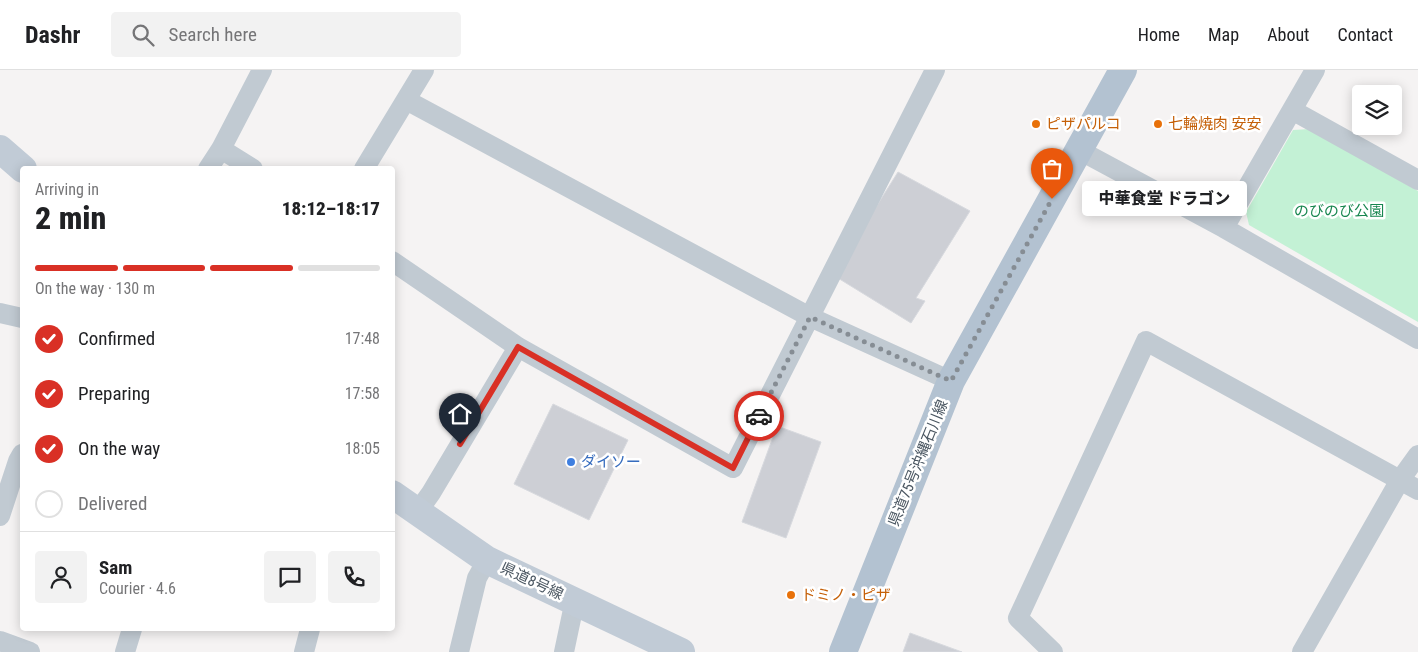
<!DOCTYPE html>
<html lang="en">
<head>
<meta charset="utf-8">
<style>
  :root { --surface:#fff; --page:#f2f2f2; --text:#202124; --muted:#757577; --line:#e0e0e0; --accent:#d93025 }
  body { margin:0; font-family:"Roboto Condensed","Noto Sans JP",sans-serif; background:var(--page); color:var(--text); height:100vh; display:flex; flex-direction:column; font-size:19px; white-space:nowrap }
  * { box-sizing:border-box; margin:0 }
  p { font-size:16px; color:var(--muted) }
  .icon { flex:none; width:28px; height:28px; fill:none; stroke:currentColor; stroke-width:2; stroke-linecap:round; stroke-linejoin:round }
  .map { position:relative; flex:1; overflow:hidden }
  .side { position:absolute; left:20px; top:96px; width:375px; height:465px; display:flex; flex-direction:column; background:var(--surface); border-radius:5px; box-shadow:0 2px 12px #0003 }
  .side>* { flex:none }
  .tools { position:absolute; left:1352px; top:15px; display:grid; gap:10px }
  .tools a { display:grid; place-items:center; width:50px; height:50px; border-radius:5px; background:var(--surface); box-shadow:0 2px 12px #0003; font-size:25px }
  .pin { position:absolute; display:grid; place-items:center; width:42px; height:42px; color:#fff; margin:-51px -21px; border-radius:50% 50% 50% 0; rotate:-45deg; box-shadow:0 0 5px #0007 }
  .pin .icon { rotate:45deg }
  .courier { position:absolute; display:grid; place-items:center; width:50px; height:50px; margin:-25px; border:4px solid #d93025; border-radius:50%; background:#fff; color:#222; box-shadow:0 1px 6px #0007 }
  .bubble { position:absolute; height:35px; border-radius:5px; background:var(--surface); box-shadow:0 2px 12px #0003; font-size:16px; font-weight:800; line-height:35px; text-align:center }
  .headline em { font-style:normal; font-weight:800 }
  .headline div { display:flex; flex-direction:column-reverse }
  .headline { display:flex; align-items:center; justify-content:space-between; height:85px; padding:0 15px }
  h1 { font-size:32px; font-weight:800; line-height:38px }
  .bar { display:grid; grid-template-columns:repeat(4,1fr); gap:8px 5px; align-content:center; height:60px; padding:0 15px }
  .bar i { height:6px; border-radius:4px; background:var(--line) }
  .bar .current { background:var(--accent) }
  .bar p { grid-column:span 4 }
  .line { display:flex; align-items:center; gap:12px; padding:0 15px; border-top:1px solid var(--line) }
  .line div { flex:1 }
  .round { display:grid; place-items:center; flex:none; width:52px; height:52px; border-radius:5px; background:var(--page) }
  ol { padding:0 15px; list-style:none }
  li { display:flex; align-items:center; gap:15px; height:55px }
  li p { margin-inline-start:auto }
  li .icon { padding:5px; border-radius:50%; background:var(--accent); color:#fff; stroke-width:4 }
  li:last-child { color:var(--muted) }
  li i { width:28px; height:28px; border:2px solid var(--line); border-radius:50% }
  header { display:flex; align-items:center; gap:30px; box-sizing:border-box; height:70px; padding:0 25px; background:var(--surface); border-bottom:1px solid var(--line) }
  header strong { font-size:24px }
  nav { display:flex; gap:28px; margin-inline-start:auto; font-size:18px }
  .search { width:350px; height:45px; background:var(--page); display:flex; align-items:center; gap:12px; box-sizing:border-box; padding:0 18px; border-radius:5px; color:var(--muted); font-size:19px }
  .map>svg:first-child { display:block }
  .green { fill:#c3f1d5 }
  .building { fill:#cdcfd5; stroke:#d7d9de }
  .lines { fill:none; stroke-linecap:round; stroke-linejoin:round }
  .street { stroke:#c1cad2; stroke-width:20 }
  .secondary { stroke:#c1cbd6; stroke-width:28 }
  .primary { stroke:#b3c2d1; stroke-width:28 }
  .done { stroke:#868d94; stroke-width:5; stroke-dasharray:0 9 }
  .route { stroke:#d93025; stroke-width:6 }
  .food-dot { fill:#e8710a; stroke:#fff; stroke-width:2 }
  .shop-dot { fill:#3f7fe0; stroke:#fff; stroke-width:2 }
  .labels { text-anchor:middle; stroke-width:5; stroke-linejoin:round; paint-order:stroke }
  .food-label { font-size:15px; fill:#c56008; stroke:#fff; text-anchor:start }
  .park-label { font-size:15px; fill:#17864f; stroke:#fff }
  .shop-label { font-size:15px; fill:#366cbe; stroke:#fff; text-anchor:start }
  .street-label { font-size:15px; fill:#4a5661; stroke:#fff }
</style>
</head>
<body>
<header>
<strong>Dashr</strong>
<div class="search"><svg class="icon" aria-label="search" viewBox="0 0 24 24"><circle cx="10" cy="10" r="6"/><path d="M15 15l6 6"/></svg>Search here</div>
<nav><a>Home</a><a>Map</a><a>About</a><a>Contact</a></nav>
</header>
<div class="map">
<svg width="1418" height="582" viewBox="0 0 1418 582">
  <rect width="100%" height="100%" fill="#f5f3f3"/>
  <path class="green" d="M 1310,59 L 1418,121 L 1418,252 L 1249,155 L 1246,142 L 1293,60 Z"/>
  <path class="building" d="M 898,102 L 970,141 L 916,228 L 925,231 L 911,253 L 833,205 Z
    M 553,334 L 628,370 L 589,450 L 514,414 Z
    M 777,356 L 821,372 L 786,468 L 742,452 Z
    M 910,563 L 962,582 L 903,582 Z"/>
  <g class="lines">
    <path class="street" d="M 406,30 L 810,247 L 951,311
      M 1292,40 L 1418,110
      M 221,79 L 253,99
      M 1079,80 L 1224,158 L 1418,269
      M 208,99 L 221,79 L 262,0
      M 364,99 L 424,0
      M 1224,158 L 1315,0
      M 392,191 L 518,277 L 733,398 L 935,0
      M 0,243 L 22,248
      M 418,441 L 431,423 L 518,277
      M 0,446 L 18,391 L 22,384
      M 0,571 L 30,582
      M 125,582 L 132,559
      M 304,582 L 310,559
      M 459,582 L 477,508 L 487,490
      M 564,582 L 575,530
      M 1053,582 L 1018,548 L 1146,271 L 1418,420
      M 1302,582 L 1400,410 L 1418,385"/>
    <path class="secondary" d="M 0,79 L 23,99
      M 392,424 L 487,490 L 681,582"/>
    <path class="primary" d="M 843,582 L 951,311 L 1123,0"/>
  </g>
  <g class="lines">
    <path class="done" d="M 759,346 L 810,247 L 951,311 L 1052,129"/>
    <path class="route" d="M 460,374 L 518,277 L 733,398 L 759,346"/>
  </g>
  <g class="food-dot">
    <circle cx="1036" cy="54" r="5"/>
    <circle cx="1158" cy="54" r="5"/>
    <circle cx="791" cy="525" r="5"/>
  </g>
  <circle class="shop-dot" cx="571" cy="392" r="5"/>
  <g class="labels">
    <g class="food-label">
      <text x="1046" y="59">ピザパルコ</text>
      <text x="1168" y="59">七輪焼肉 安安</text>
      <text x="801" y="530">ドミノ・ピザ</text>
    </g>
    <g class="park-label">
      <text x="1339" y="146">のびのび公園</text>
    </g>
    <g class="shop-label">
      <text x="581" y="397">ダイソー</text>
    </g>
    <g class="street-label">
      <text transform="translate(918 393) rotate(-68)" y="5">県道75号沖縄石川線</text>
      <text transform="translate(532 511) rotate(25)" y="5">県道8号線</text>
    </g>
  </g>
</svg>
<div class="tools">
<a><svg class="icon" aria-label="layers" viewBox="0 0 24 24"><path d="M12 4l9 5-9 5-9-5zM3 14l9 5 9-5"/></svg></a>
</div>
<div class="pin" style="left:1052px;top:129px;background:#ea580c"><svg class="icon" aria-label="bag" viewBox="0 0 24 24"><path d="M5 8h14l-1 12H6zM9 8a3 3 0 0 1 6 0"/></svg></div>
<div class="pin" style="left:460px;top:374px;background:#1f2937"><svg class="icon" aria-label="home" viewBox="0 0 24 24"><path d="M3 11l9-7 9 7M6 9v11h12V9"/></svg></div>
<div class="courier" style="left:759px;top:346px"><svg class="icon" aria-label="car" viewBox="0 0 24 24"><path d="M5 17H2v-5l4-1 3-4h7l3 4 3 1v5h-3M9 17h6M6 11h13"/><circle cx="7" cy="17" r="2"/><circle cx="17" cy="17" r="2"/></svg></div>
<div class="bubble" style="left:1082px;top:111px;width:165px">中華食堂 ドラゴン</div>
<section class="side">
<div class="headline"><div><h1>2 min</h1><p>Arriving in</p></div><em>18:12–18:17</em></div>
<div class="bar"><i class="current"></i><i class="current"></i><i class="current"></i><i></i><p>On the way · 130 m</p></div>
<ol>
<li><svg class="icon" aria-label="check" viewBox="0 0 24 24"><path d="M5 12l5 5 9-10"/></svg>Confirmed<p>17:48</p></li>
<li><svg class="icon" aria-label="check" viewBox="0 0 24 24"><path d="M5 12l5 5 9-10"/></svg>Preparing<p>17:58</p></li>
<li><svg class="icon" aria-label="check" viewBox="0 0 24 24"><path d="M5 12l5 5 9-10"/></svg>On the way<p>18:05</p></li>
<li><i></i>Delivered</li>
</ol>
<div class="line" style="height:90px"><a class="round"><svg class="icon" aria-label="person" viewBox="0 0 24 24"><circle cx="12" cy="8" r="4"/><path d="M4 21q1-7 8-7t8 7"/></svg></a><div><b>Sam</b><p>Courier · 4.6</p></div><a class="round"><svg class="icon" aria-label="chat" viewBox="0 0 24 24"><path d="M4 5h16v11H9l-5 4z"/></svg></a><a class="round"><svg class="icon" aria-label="phone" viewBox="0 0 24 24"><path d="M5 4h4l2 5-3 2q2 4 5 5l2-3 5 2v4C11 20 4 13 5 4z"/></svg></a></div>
</section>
</div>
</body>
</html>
